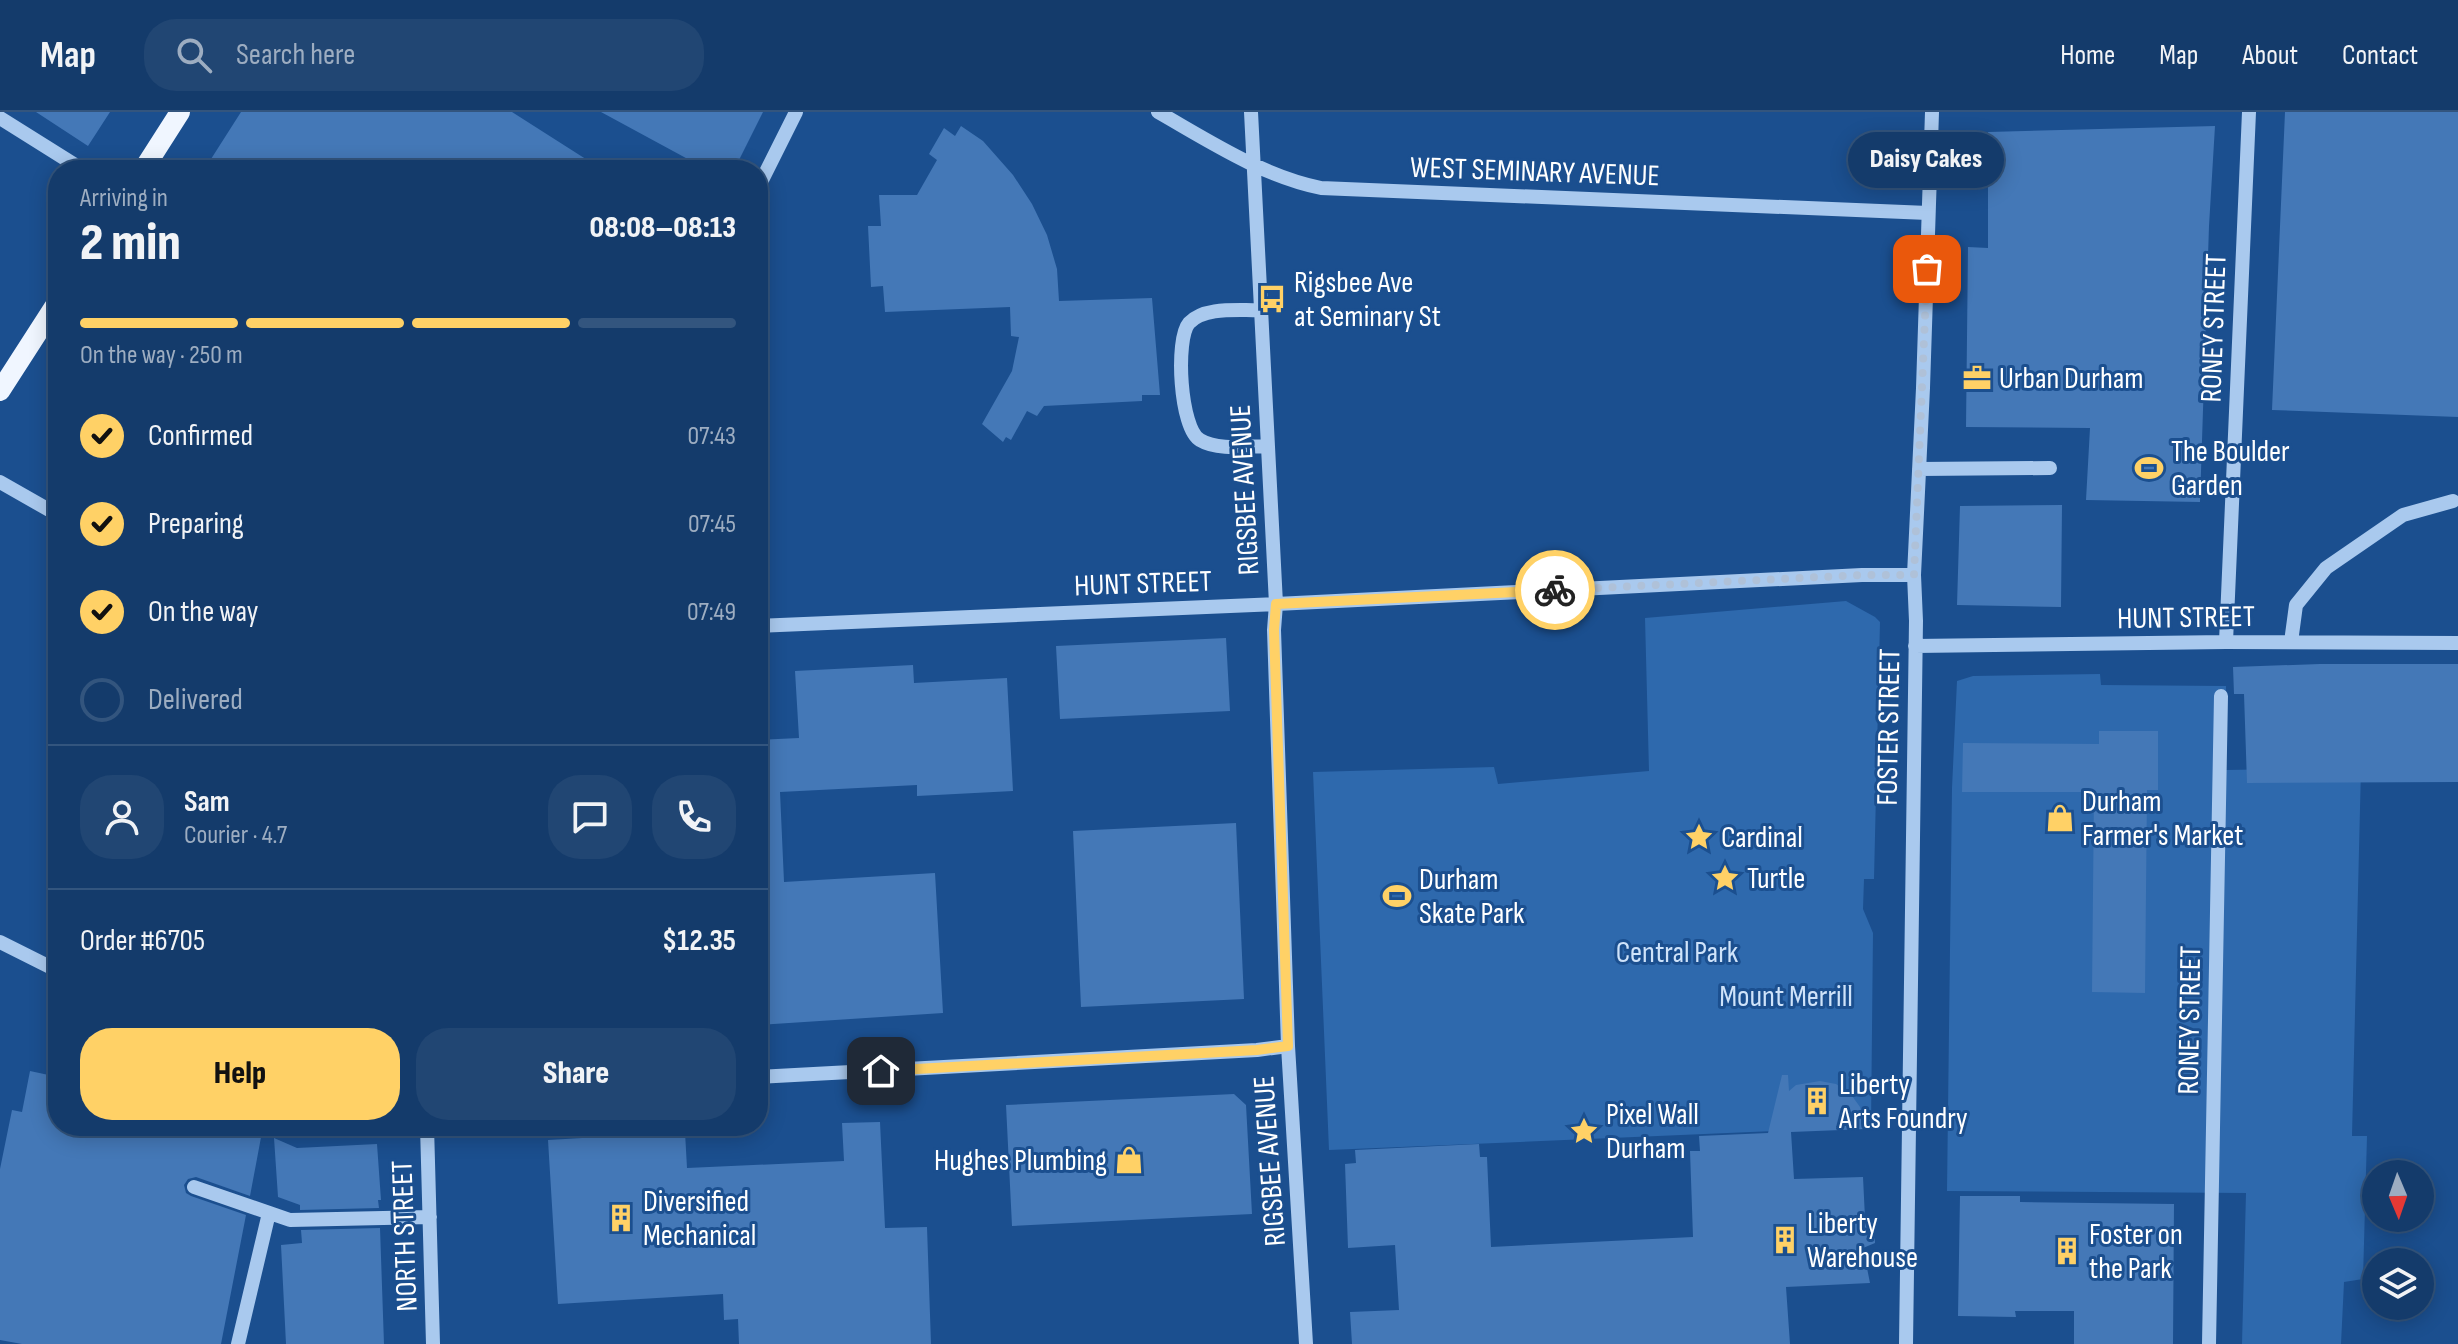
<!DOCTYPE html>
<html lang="en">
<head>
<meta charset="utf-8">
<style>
  :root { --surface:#143b6b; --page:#214673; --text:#f1f3f6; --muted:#9dadc1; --line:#33557e; --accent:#ffd166 }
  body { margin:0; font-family:"Sofia Sans Condensed",sans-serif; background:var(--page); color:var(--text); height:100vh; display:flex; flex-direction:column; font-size:30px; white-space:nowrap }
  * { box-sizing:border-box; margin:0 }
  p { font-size:26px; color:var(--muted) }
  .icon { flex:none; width:44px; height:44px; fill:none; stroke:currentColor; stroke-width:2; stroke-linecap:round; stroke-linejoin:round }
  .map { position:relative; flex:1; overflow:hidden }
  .sheet { position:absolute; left:48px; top:48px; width:720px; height:976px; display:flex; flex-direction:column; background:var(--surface); border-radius:32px; box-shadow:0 4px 20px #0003,0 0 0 2px var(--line) }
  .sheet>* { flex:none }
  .needle { width:52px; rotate:178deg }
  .fabs { position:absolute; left:2362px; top:1048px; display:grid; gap:16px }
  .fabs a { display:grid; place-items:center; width:72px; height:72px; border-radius:50%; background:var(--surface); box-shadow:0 4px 20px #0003,0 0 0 2px var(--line); font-size:40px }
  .pin { position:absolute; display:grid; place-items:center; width:68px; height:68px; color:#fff; margin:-34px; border-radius:16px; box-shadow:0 4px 12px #0006 }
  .courier { position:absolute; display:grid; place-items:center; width:80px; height:80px; margin:-40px; border:6px solid #ffd166; border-radius:50%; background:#fff; color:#222; box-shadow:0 2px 10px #0007 }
  .bubble { position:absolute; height:56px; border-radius:28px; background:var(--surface); box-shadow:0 4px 20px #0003,0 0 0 2px var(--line); font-size:26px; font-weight:800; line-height:56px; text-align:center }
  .summary em { font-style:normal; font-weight:800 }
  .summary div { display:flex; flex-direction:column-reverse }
  .summary { display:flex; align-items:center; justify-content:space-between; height:136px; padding:0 32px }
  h1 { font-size:52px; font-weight:800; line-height:60px }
  .bar { display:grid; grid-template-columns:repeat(4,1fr); gap:12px 8px; align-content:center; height:96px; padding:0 32px }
  .bar i { height:10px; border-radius:6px; background:var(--line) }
  .bar .on { background:var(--accent) }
  .bar p { grid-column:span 4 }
  .line { display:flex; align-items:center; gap:20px; padding:0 32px; border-top:2px solid var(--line) }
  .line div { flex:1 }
  .round { display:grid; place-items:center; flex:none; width:84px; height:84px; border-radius:32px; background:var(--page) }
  ol { padding:0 32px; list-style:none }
  li { display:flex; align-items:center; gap:24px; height:88px }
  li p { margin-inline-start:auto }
  li .icon { padding:8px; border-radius:50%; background:var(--accent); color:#111; stroke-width:4 }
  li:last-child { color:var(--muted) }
  li i { width:44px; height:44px; border:4px solid var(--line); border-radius:50% }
  .cta { display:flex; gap:16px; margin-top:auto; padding:16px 32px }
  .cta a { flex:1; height:92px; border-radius:32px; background:var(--accent); color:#111; font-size:32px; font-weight:800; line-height:92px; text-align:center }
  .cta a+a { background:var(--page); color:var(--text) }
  header { display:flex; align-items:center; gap:48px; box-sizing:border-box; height:112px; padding:0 40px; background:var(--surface); border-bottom:2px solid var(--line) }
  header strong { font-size:38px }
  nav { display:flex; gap:44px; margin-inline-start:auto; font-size:28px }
  .search { width:560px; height:72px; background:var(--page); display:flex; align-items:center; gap:20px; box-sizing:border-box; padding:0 28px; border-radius:32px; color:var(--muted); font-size:30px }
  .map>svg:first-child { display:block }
  .green { fill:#2e69ad }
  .building { fill:#4478b7 }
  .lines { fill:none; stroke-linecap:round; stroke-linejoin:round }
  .minor { stroke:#a9c9ee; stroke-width:14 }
  .major { stroke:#f0f6ff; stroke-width:20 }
  .done { stroke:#afc1d8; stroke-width:8; stroke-dasharray:0 14.4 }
  .route { stroke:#ffd166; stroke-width:10 }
  .labels { text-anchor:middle; stroke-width:6; stroke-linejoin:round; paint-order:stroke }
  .street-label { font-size:30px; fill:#fff; stroke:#1b4f8f }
  .poi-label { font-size:30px; fill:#fff; stroke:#1b4f8f; text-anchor:start }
  .park-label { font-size:30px; fill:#cfe3fa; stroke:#1b4f8f }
</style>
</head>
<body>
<header>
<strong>Map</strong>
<div class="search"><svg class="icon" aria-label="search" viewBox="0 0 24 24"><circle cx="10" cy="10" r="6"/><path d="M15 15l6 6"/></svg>Search here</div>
<nav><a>Home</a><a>Map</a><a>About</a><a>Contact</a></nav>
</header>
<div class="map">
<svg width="2458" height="1232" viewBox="0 0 2458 1232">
  <rect width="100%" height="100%" fill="#1b4f8f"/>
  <path class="green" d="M 1846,489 L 1875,505 L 1880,510 L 1874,767 L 1864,767 L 1863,797 L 1873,821 L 1871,1015 L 1329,1038 L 1313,660 L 1494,655 L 1498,672 L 1649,659 L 1645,506 Z
    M 2100,562 L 2101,573 L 2226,574 L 2225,658 L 2361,656 L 2352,1024 L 2367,1024 L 2363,1167 L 2344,1170 L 2341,1232 L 2242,1232 L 2246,1081 L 1947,1079 L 1952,676 L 1957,569 L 1973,564 Z"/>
  <path class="building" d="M 36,0 L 110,0 L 88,34 Z
    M 241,0 L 512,0 L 603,58 L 204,58 Z
    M 601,0 L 763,0 L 734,58 L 708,58 Z
    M 2285,0 L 2458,0 L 2458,305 L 2272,298 Z
    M 961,14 L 983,29 L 1013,63 L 1032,92 L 1047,123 L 1057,157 L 1059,189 L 1152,186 L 1160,283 L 1142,283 L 1142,289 L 1044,294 L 1037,304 L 1027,299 L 1011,328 L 1006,325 L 1003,330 L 982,312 L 1012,259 L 1019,225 L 1011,224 L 1010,195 L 885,200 L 883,174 L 871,175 L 868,114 L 881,114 L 879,83 L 917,83 L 937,48 L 929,42 L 944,16 L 955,24 Z
    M 2215,14 L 2209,114 L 2200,390 L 2086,388 L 2090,316 L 1966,315 L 1968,135 L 1988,136 L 1988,20 Z
    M 2062,393 L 2061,495 L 1957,493 L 1960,394 Z
    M 1226,526 L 1230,599 L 1060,607 L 1056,534 Z
    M 2320,552 L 2458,552 L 2458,670 L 2247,671 L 2244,582 L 2234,582 L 2233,555 Z
    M 913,553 L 914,571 L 1007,566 L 1013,679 L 917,684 L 917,673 L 780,680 L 784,770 L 935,761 L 943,901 L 758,913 L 758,628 L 799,626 L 795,559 Z
    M 2099,619 L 2158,619 L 2158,678 L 2147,678 L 2145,881 L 2092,880 L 2094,680 L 1962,680 L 1963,631 L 2099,632 Z
    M 1236,711 L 1244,887 L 1081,895 L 1073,719 Z
    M 30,959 L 58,965 L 58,1014 L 250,1014 L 262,1020 L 250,1084 L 196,1065 L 188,1067 L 184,1073 L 186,1081 L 191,1084 L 246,1103 L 221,1232 L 22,1232 L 0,1228 L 0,1057 L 12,998 L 22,1000 Z
    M 1782,963 L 1788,963 L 1789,979 L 1796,973 L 1820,969 L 1836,972 L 1850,981 L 1860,995 L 1866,1017 L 1791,1020 L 1794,1067 L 1863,1065 L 1865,1106 L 1874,1106 L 1875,1131 L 1863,1136 L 1870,1171 L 1786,1175 L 1790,1232 L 1352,1232 L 1350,1200 L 1399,1198 L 1395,1133 L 1348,1136 L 1345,1052 L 1356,1051 L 1355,1038 L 1479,1032 L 1480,1045 L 1487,1045 L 1491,1135 L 1693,1125 L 1690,1039 L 1700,1039 L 1699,1024 L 1768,1021 Z
    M 1234,982 L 1246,993 L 1252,1102 L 1012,1114 L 1006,993 Z
    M 880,1010 L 885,1116 L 927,1115 L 931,1232 L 739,1232 L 738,1207 L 724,1208 L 723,1182 L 558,1192 L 548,1028 L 685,1020 L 687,1056 L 844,1049 L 842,1011 Z
    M 274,1026 L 297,1036 L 377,1032 L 381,1088 L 378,1088 L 379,1096 L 300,1098 L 300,1093 L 278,1085 Z
    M 1960,1084 L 2020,1084 L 2020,1090 L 2174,1092 L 2173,1232 L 2074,1232 L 2074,1199 L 2015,1199 L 2016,1205 L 1958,1204 Z
    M 380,1116 L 384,1232 L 286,1232 L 281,1133 L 302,1131 L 301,1118 Z"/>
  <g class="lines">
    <path class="minor" d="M 1158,0 C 1209,29 1262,64 1321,76 L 1928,101
      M 1251,0 L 1276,492 L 1274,518 L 1288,934 L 1306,1232
      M 0,6 L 83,58
      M 758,76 L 796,0
      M 1261,198 C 1240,199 1205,194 1189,211 C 1175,227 1180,317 1200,328 C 1218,339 1248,334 1268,334
      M 1919,357 L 2050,356
      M 0,370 L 58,403
      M 758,514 L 1276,492 L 1862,463 L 1914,463
      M 2226,530 L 2249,0
      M 2291,530 L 2296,493 L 2326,456 L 2403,403 L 2453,389
      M 1915,534 L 2226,530 L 2458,531
      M 0,830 L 58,859
      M 758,965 L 1257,938 L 1288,934
      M 427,1014 L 433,1232
      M 194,1075 L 290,1108 L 430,1105
      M 238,1232 L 269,1101
      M 1906,1232 L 1916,509 L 1914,463 L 1923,276 L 1932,0
      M 2209,1232 L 2221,584"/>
    <path class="major" d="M 143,58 L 180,0
      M 0,279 L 58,189"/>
  </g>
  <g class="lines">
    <path class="done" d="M 1555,478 L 1862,463 L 1914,463 L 1927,157"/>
    <path class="route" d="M 881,959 L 1257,938 L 1288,934 L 1274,518 L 1276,492 L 1555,478"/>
  </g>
  <defs>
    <symbol id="bus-bare" viewBox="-9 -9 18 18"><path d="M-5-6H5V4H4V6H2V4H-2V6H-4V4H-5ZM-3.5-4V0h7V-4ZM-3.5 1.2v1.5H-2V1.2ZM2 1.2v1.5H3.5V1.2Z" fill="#ffd166" stroke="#1b4f8f" stroke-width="2.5" paint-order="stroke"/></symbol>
    <symbol id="office-bare" viewBox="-9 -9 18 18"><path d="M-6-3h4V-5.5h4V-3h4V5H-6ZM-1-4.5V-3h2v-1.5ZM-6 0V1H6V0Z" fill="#ffd166" stroke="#1b4f8f" stroke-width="2.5" paint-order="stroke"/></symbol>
    <symbol id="stadium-bare" viewBox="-9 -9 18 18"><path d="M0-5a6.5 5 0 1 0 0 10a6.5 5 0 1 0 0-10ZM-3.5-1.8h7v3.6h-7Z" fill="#ffd166" stroke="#1b4f8f" stroke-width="2.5" paint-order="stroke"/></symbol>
    <symbol id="shop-bare" viewBox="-9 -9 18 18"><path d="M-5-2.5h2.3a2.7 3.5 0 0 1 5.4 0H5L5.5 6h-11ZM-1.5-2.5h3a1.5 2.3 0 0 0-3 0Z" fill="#ffd166" stroke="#1b4f8f" stroke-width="2.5" paint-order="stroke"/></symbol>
    <symbol id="sight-bare" viewBox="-9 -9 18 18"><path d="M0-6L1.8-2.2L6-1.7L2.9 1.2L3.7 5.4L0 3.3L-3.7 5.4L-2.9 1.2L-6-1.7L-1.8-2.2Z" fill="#ffd166" stroke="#1b4f8f" stroke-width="2.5" paint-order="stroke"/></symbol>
    <symbol id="building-bare" viewBox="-9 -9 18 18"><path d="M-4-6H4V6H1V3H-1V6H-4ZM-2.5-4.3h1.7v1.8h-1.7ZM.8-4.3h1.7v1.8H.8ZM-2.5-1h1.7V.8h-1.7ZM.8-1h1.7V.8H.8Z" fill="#ffd166" stroke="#1b4f8f" stroke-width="2.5" paint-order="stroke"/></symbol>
  </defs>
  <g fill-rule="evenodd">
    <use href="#bus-bare" x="1252" y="167" width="40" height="40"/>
    <use href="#office-bare" x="1957" y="246" width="40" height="40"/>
    <use href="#stadium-bare" x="2129" y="336" width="40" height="40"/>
    <use href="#shop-bare" x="2040" y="686" width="40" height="40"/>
    <use href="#sight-bare" x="1679" y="705" width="40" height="40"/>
    <use href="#sight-bare" x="1705" y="746" width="40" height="40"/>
    <use href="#stadium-bare" x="1377" y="764" width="40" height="40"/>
    <use href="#building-bare" x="1797" y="969" width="40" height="40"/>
    <use href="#sight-bare" x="1564" y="999" width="40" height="40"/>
    <use href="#shop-bare" x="1109" y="1028" width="40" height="40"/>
    <use href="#building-bare" x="601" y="1086" width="40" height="40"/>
    <use href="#building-bare" x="1765" y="1108" width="40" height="40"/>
    <use href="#building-bare" x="2047" y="1119" width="40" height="40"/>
  </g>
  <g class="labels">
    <g class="street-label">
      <text transform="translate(1535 59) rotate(2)" y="10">WEST SEMINARY AVENUE</text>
      <text transform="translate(2213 216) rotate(-88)" y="10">RONEY STREET</text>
      <text transform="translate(1244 378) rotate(-93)" y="10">RIGSBEE AVENUE</text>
      <text transform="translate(1143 471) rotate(-2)" y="10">HUNT STREET</text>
      <text transform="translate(2186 505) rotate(-1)" y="10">HUNT STREET</text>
      <text transform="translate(1888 615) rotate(-89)" y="10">FOSTER STREET</text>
      <text transform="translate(2189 908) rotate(-89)" y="10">RONEY STREET</text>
      <text transform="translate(1269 1049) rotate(-94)" y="10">RIGSBEE AVENUE</text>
      <text transform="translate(404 1124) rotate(-92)" y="10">NORTH STREET</text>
    </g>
    <g class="poi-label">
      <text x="1294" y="180">Rigsbee Ave<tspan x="1294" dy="34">at Seminary St</tspan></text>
      <text x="1999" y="276">Urban Durham</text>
      <text x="2171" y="349">The Boulder<tspan x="2171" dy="34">Garden</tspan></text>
      <text x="2082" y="699">Durham<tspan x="2082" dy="34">Farmer's Market</tspan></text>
      <text x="1721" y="735">Cardinal</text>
      <text x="1747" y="776">Turtle</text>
      <text x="1419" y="777">Durham<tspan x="1419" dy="34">Skate Park</tspan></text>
      <text x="1839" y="982">Liberty<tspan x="1839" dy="34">Arts Foundry</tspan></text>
      <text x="1606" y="1012">Pixel Wall<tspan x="1606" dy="34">Durham</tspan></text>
      <text x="1107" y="1058" text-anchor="end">Hughes Plumbing</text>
      <text x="643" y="1099">Diversified<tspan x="643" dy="34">Mechanical</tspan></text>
      <text x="1807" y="1121">Liberty<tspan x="1807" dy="34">Warehouse</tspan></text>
      <text x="2089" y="1132">Foster on<tspan x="2089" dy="34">the Park</tspan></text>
    </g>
    <g class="park-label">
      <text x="1677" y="850">Central Park</text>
      <text x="1786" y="894">Mount Merrill</text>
    </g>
  </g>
</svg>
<div class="fabs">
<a><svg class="needle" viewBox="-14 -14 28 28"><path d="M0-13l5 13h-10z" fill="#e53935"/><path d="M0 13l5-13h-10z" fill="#9dadc1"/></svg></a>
<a><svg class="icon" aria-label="layers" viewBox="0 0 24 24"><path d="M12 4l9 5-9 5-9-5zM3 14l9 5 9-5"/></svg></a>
</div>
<div class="pin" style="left:1927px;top:157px;background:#ea580c"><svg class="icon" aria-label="bag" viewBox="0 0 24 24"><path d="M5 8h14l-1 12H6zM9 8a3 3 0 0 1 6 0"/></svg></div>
<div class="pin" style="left:881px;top:959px;background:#1f2937"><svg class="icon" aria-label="home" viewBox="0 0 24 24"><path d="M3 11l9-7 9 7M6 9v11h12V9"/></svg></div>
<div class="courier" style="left:1555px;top:478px"><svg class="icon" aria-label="bike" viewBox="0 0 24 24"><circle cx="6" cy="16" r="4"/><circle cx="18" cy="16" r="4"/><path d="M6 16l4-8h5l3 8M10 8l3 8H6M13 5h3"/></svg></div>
<div class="bubble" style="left:1848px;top:20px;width:156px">Daisy Cakes</div>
<section class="sheet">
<div class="summary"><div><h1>2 min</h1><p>Arriving in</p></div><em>08:08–08:13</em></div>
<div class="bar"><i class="on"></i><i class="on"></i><i class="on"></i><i></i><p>On the way · 250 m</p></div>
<ol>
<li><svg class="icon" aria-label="check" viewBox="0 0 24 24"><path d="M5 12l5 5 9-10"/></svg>Confirmed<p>07:43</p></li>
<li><svg class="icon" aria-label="check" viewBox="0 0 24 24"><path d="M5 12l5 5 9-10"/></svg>Preparing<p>07:45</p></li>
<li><svg class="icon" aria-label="check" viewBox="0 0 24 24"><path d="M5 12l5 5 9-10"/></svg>On the way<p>07:49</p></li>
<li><i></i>Delivered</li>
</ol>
<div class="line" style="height:144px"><a class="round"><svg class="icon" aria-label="person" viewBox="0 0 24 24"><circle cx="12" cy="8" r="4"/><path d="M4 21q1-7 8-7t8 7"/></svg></a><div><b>Sam</b><p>Courier · 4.7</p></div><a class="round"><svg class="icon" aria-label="chat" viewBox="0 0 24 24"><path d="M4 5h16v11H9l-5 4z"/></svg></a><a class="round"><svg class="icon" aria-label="phone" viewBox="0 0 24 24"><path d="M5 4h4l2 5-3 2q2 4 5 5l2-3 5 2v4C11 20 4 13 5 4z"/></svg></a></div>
<div class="line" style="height:104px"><div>Order #6705</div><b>$12.35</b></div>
<div class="cta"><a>Help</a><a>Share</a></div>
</section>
</div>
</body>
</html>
